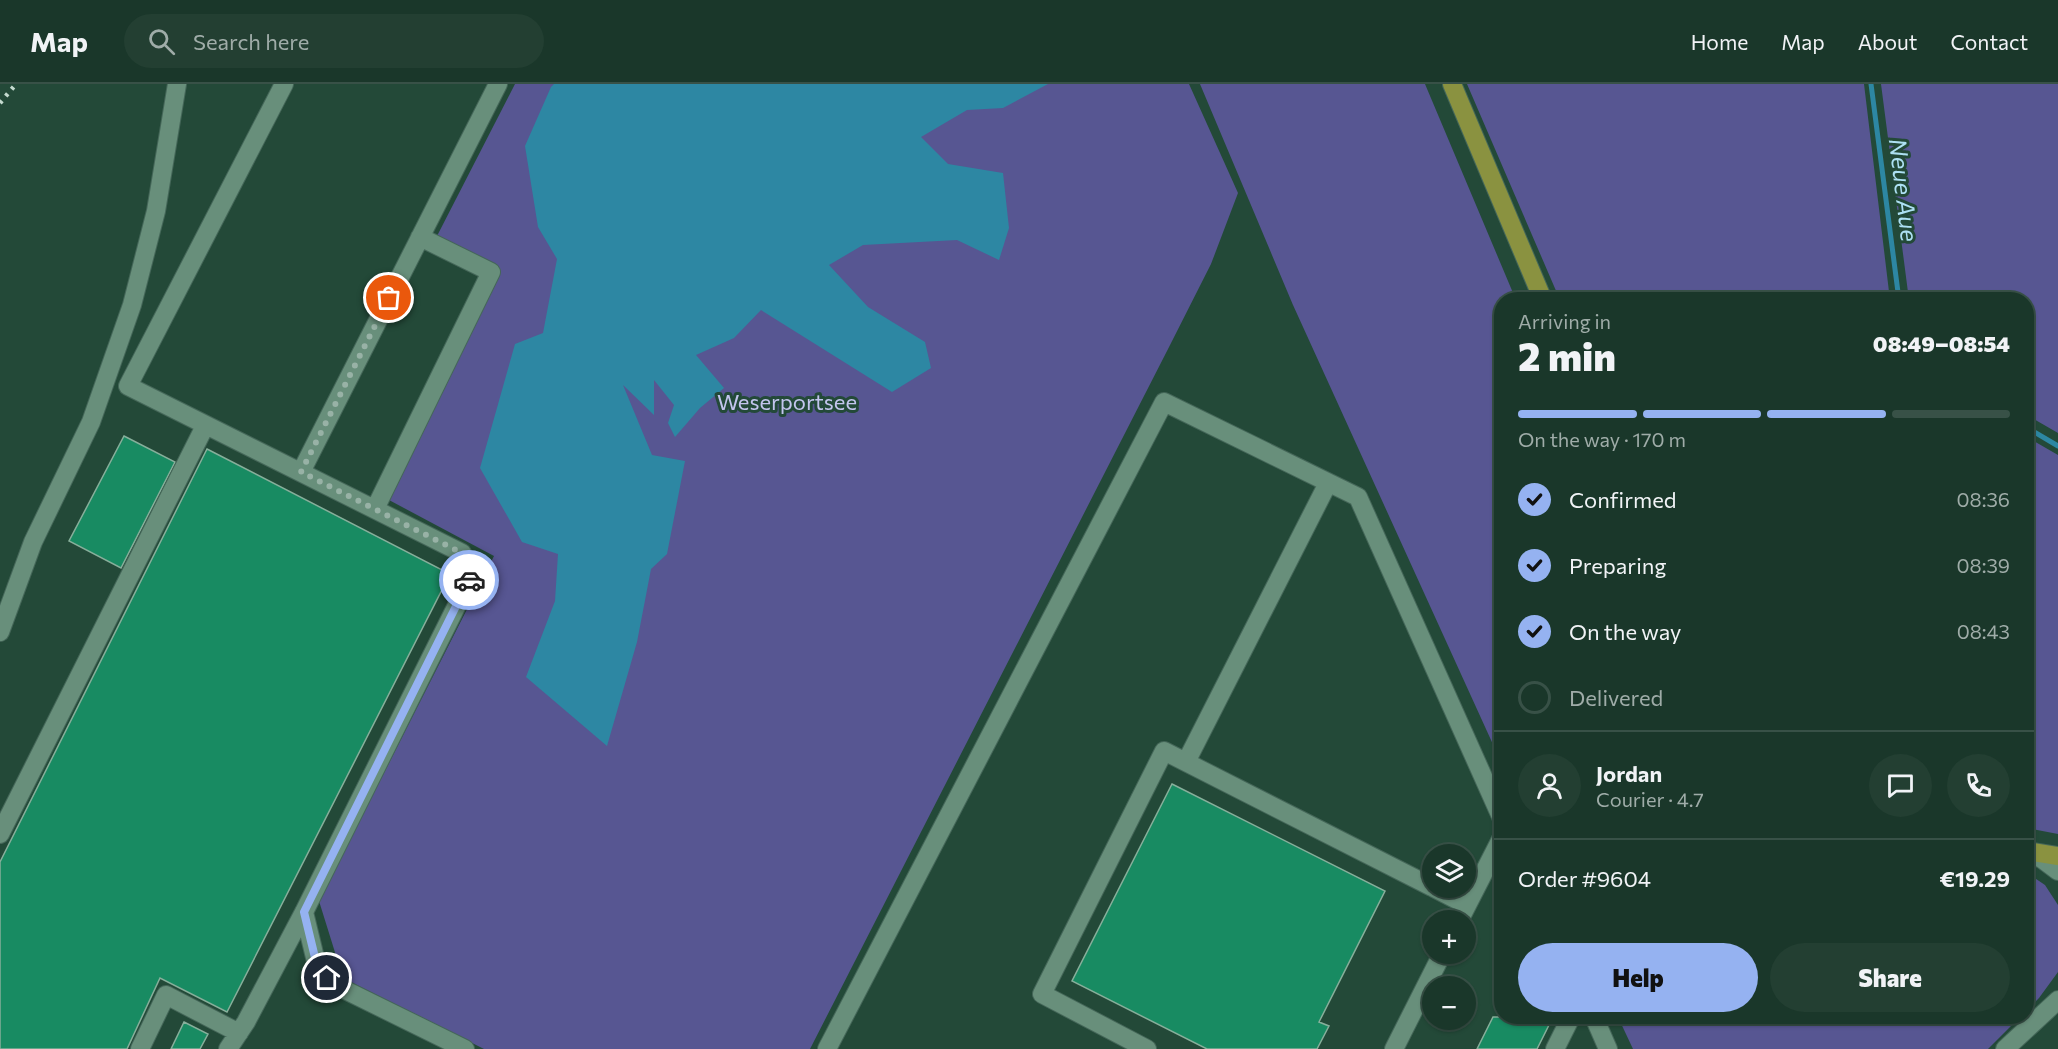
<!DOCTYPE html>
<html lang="en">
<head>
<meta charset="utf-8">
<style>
  :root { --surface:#1a372a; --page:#233f32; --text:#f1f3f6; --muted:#9faca8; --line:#385147; --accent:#95b2f1 }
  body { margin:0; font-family:Commissioner,sans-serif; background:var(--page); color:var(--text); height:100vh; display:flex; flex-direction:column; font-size:22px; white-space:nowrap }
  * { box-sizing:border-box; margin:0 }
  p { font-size:20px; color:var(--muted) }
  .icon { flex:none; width:33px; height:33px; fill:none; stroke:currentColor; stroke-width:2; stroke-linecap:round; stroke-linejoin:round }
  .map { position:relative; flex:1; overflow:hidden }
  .details { position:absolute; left:1494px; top:208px; width:540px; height:732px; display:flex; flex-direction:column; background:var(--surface); border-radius:24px; box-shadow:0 2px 4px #0004,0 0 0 2px var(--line) }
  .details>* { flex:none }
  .fabs { position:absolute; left:1422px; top:760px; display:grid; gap:12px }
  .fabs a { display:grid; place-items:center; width:54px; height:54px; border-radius:50%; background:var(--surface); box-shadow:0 2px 4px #0004,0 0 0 2px var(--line); font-size:30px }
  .pin { position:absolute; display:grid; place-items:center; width:51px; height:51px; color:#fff; margin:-26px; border:3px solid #fff; border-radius:50%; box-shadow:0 2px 6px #0007 }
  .courier { position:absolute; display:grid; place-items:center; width:60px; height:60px; margin:-30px; border:4px solid #95b2f1; border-radius:50%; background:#fff; color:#222; box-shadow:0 2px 8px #0007 }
  .overview em { font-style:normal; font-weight:800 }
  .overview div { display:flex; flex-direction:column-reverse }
  .overview { display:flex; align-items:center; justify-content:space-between; height:102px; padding:0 24px }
  h1 { font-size:39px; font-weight:800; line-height:45px }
  .bar { display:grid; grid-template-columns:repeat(4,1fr); gap:9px 6px; align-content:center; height:72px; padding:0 24px }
  .bar i { height:8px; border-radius:4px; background:var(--line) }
  .bar .active { background:var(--accent) }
  .bar p { grid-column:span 4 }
  .line { display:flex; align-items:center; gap:15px; padding:0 24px; border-top:2px solid var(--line) }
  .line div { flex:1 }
  .round { display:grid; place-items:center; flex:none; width:63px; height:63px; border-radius:32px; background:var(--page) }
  ol { padding:0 24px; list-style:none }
  li { display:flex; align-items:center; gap:18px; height:66px }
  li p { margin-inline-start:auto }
  li .icon { padding:6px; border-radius:50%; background:var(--accent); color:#111; stroke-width:4 }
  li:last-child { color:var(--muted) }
  li i { width:33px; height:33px; border:3px solid var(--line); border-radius:50% }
  .action { display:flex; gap:12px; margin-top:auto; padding:12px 24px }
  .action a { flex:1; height:69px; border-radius:36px; background:var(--accent); color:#111; font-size:24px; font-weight:800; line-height:69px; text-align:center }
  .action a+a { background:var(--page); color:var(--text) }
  header { display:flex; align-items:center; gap:36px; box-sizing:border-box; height:84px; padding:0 30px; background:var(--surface); border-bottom:2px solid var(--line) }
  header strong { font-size:28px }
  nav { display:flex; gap:33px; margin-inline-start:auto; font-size:21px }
  .search { width:420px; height:54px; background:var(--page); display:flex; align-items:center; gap:15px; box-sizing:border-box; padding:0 21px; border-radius:33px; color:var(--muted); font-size:22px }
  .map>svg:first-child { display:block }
  .green { fill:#575692 }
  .water { fill:#2d87a3 }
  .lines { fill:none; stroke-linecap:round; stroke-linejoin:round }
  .stream { stroke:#2d87a3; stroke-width:5 }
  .building { fill:#188b62; stroke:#87af9b; stroke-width:1.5 }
  .minor-casing { stroke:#456759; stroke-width:20 }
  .major-casing { stroke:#456759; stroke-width:20 }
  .minor { stroke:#688f7b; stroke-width:18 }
  .major { stroke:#8a9240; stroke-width:18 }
  .rail { stroke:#c4dacf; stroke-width:4.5; stroke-dasharray:3 6; stroke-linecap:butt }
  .done { stroke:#98b2a6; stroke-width:6; stroke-dasharray:0 10.8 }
  .route { stroke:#95b2f1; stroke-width:8 }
  .labels { text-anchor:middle; stroke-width:6; stroke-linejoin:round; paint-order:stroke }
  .park-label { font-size:22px; fill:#c3c5ee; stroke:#234938 }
  .water-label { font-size:24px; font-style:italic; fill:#ade0f3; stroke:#234938 }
</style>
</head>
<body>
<header>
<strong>Map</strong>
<div class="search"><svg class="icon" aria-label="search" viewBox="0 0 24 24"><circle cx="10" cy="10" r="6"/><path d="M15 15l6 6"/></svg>Search here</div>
<nav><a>Home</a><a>Map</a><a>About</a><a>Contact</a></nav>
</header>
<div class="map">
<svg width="2058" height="965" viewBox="0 0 2058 965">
  <rect width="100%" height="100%" fill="#234938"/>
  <path class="green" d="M 515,0 L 1189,0 L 1238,109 L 1211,180 L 1167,267 L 810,965 L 484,965 L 343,894 L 319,817 L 494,472 L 389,416 L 500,185 L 437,152 Z
    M 1200,0 L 1425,0 L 1516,216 L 1502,216 L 1501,678 L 1293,221 Z
    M 1467,0 L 1864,0 L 1890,216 L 1560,216 Z
    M 1881,0 L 2058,0 L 2058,349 L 2027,331 L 2026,216 L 1909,216 Z
    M 2027,353 L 2058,371 L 2058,750 L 2027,744 Z
    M 2027,789 L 2045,801 L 2058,821 L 2058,888 L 2039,914 L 2027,926 Z
    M 1618,933 L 2020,933 L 1988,965 L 1633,965 Z"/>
  <path class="water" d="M 554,0 L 1048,0 L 1003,24 L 967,26 L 921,53 L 948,80 L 1003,89 L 1009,144 L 999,176 L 957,156 L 863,161 L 829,181 L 868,223 L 925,258 L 931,284 L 892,308 L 761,226 L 734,254 L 696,271 L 724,304 L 700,324 L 675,353 L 668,339 L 674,321 L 654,296 L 654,331 L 623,301 L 652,371 L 685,377 L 667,470 L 651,485 L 637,558 L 607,662 L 526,593 L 555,517 L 558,470 L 522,458 L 480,384 L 515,260 L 543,249 L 557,175 L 538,143 L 525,62 L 551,3 Z"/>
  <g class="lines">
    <path class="stream" d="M 1871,0 L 1899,216
      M 2026,343 L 2058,362"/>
  </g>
  <path class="building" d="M 124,352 L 175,378 L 121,484 L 69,457 Z
    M 207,365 L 450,490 L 227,928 L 160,894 L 127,965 L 0,965 L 0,778 Z
    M 1172,700 L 1385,807 L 1319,938 L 1329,942 L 1317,965 L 1207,965 L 1072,897 Z
    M 1493,933 L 1553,933 L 1537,965 L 1477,965 Z
    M 184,938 L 208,950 L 200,965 L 171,965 Z"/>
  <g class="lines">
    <defs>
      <path id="minor" d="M 301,388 L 498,0
        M 375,425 L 491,188 L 420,153
        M 0,548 L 33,458 L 91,338 L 132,221 L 156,127 L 177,0
        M 1186,678 L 1328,399
        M 0,750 L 205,342
        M 2028,769 L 2042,775 L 2058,787
        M 1434,804 L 1467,821
        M 304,828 L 318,886 L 337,902 L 465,965
        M 1459,837 L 1502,753
        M 1594,933 L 1608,965
        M 140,965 L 166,911 L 239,949
        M 228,965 L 246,938 L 304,828 L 472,491 L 462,469 L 128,302 L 284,0
        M 827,965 L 1164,318 L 1358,413 L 1502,735
        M 1147,965 L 1042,910 L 1164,667 L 1432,803
        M 1394,965 L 1442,870
        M 1555,965 L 1571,933
        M 2005,965 L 2058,916"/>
      <path id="major" d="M 1452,0 L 1543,216
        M 2026,767 L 2058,772"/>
    </defs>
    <use href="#minor" class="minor-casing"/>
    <use href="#major" class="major-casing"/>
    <use href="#minor" class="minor"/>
    <use href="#major" class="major"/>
    <path class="rail" d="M 0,19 L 16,0"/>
  </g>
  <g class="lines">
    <path class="done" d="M 389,214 L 301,388 L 462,469 L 472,491 L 469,496"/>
    <path class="route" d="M 327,894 L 318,886 L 304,828 L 469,496"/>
  </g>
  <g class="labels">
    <g class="park-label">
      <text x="787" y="326">Weserportsee</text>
    </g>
    <g class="water-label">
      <text transform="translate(1903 106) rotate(83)" y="8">Neue Aue</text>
    </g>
  </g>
</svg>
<div class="fabs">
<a><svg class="icon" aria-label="layers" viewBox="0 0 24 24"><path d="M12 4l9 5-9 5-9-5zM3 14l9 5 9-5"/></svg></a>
<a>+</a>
<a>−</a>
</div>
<div class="pin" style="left:389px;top:214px;background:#ea580c"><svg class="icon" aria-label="bag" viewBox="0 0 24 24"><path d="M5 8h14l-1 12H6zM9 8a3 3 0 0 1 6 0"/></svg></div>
<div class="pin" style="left:327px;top:894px;background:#1f2937"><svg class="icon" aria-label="home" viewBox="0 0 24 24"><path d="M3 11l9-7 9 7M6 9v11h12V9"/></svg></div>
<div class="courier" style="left:469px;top:496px"><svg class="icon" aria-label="car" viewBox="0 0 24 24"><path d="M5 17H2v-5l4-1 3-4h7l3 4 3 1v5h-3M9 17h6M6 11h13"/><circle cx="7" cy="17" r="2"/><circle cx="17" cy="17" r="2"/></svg></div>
<section class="details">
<div class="overview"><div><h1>2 min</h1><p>Arriving in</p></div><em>08:49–08:54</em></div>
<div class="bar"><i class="active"></i><i class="active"></i><i class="active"></i><i></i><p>On the way · 170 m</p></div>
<ol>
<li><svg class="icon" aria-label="check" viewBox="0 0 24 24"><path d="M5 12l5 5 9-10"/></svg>Confirmed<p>08:36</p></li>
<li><svg class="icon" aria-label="check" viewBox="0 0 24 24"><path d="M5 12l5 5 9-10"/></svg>Preparing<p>08:39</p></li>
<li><svg class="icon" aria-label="check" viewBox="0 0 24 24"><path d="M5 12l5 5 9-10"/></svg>On the way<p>08:43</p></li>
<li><i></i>Delivered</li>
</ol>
<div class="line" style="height:108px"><a class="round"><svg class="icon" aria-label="person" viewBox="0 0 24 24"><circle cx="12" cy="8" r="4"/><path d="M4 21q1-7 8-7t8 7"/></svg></a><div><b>Jordan</b><p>Courier · 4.7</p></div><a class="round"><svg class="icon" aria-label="chat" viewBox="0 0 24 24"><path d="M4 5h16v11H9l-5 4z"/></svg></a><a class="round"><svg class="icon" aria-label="phone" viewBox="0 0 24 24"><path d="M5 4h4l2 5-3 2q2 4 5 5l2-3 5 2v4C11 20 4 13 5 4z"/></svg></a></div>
<div class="line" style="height:78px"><div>Order #9604</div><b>€19.29</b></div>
<div class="action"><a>Help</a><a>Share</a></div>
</section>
</div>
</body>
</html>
